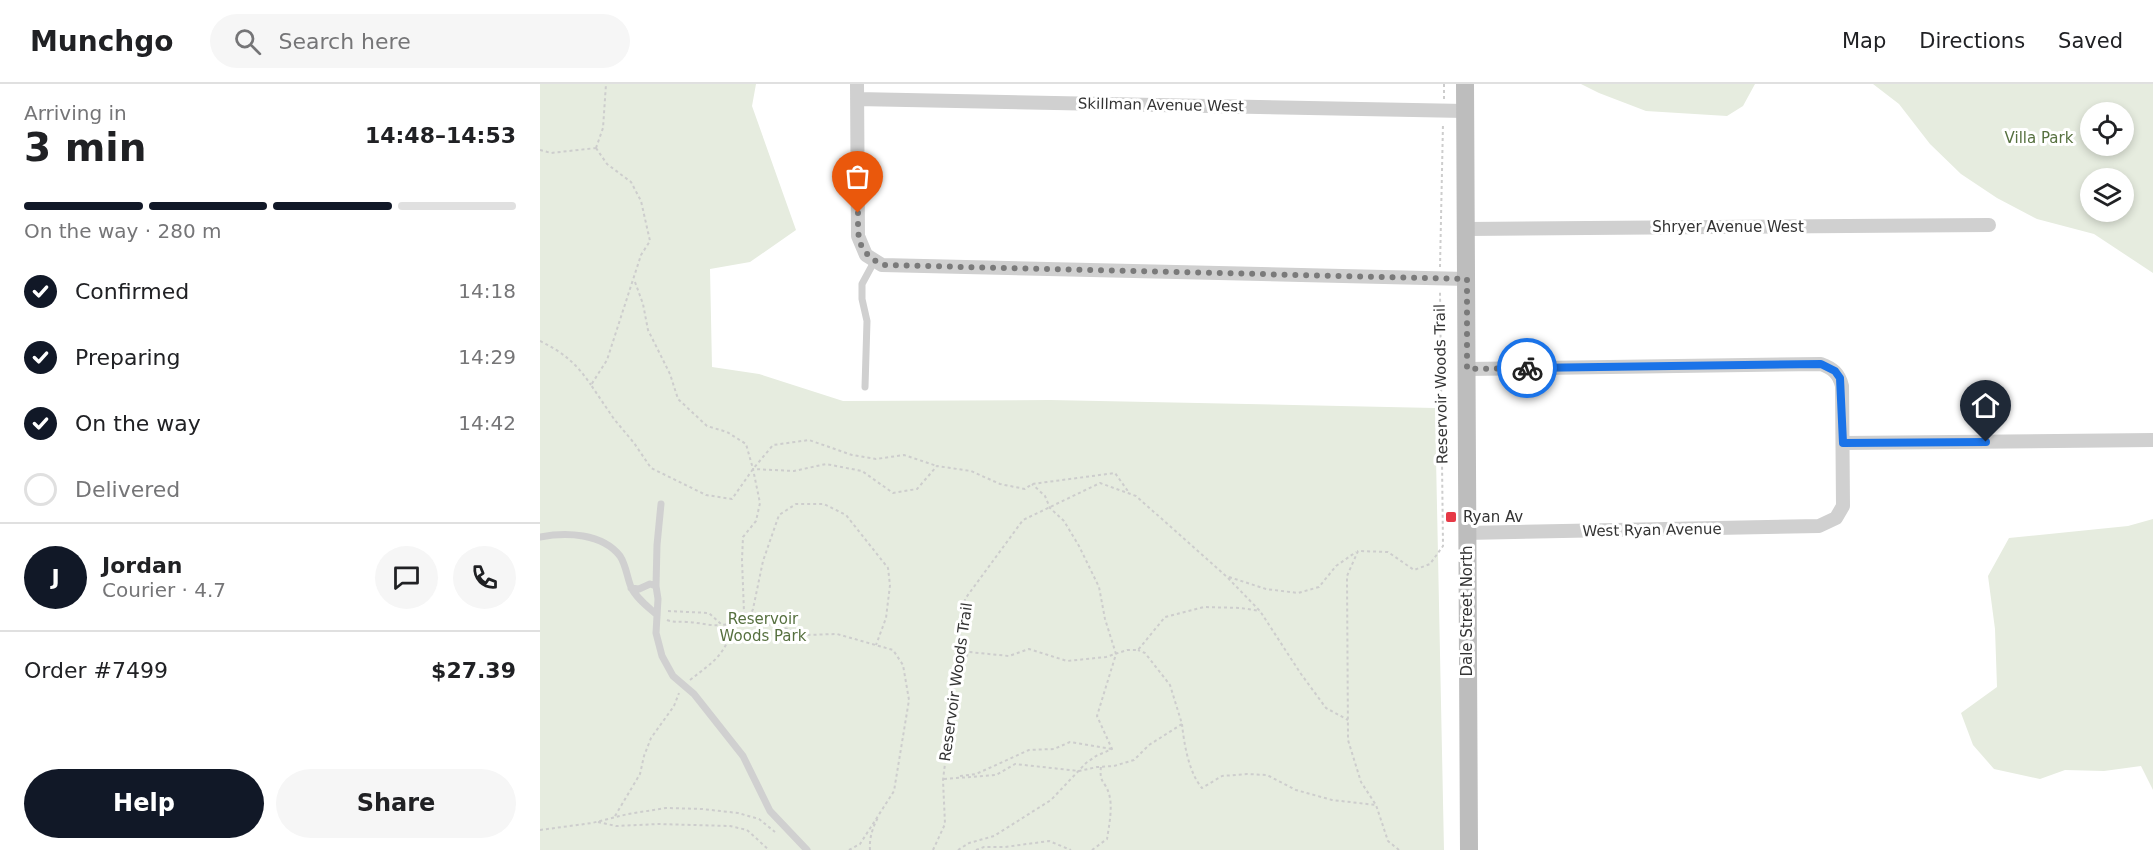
<!DOCTYPE html>
<html lang="en">
<head>
<meta charset="utf-8">
<style>
  :root { --surface:#fff; --page:#f6f6f6; --text:#202124; --muted:#757577; --line:#e0e0e0; --accent:#111827 }
  body { margin:0; font-family:"DejaVu Sans",sans-serif; background:var(--page); color:var(--text); height:100vh; display:flex; flex-direction:column; font-size:22px; white-space:nowrap }
  * { box-sizing:border-box; margin:0 }
  p { font-size:20px; color:var(--muted) }
  .icon { flex:none; width:33px; height:33px; fill:none; stroke:currentColor; stroke-width:2; stroke-linecap:round; stroke-linejoin:round }
  .map { position:relative; flex:1; overflow:hidden }
  .drawer { display:flex; flex-direction:column; background:var(--surface); width:540px }
  .drawer>* { flex:none }
  .controls { position:absolute; left:1540px; top:18px; display:grid; gap:12px }
  .controls a { display:grid; place-items:center; width:54px; height:54px; border-radius:50%; background:var(--surface); box-shadow:0 3px 9px #0003; font-size:30px }
  .pin { position:absolute; display:grid; place-items:center; width:51px; height:51px; color:#fff; margin:-62px -26px; border-radius:50% 50% 50% 0; rotate:-45deg; box-shadow:0 0 6px #0007 }
  .pin .icon { rotate:45deg }
  .courier { position:absolute; display:grid; place-items:center; width:60px; height:60px; margin:-30px; border:4px solid #1a73e8; border-radius:50%; background:#fff; color:#222; box-shadow:0 2px 8px #0007 }
  .head em { font-style:normal; font-weight:600 }
  .head div { display:flex; flex-direction:column-reverse }
  .head { display:flex; align-items:center; justify-content:space-between; height:102px; padding:0 24px }
  h1 { font-size:39px; font-weight:600; line-height:45px }
  .bar { display:grid; grid-template-columns:repeat(4,1fr); gap:9px 6px; align-content:center; height:72px; padding:0 24px }
  .bar i { height:8px; border-radius:4px; background:var(--line) }
  .bar .active { background:var(--accent) }
  .bar p { grid-column:span 4 }
  .line { display:flex; align-items:center; gap:15px; padding:0 24px; border-top:2px solid var(--line) }
  .line div { flex:1 }
  .round { display:grid; place-items:center; flex:none; width:63px; height:63px; border-radius:32px; background:var(--page) }
  ol { padding:0 24px; list-style:none }
  li { display:flex; align-items:center; gap:18px; height:66px }
  li p { margin-inline-start:auto }
  li .icon { padding:6px; border-radius:50%; background:var(--accent); color:#fff; stroke-width:4 }
  li:last-child { color:var(--muted) }
  li i { width:33px; height:33px; border:3px solid var(--line); border-radius:50% }
  .primary-button { display:flex; gap:12px; margin-top:auto; padding:12px 24px }
  .primary-button a { flex:1; height:69px; border-radius:36px; background:var(--accent); color:#fff; font-size:24px; font-weight:600; line-height:69px; text-align:center }
  .primary-button a+a { background:var(--page); color:var(--text) }
  header { display:flex; align-items:center; gap:36px; box-sizing:border-box; height:84px; padding:0 30px; background:var(--surface); border-bottom:2px solid var(--line) }
  header strong { font-size:28px }
  nav { display:flex; gap:33px; margin-inline-start:auto; font-size:21px }
  .search { width:420px; height:54px; background:var(--page); display:flex; align-items:center; gap:15px; box-sizing:border-box; padding:0 21px; border-radius:33px; color:var(--muted); font-size:22px }
  main { display:flex; flex:1; min-height:0 }
  .map>svg:first-child { display:block }
  .green { fill:#e6ecdf; fill-rule:evenodd }
  .lines { fill:none; stroke-linecap:round; stroke-linejoin:round }
  .path { stroke:#cdcdcd; stroke-width:2; stroke-dasharray:3 3; stroke-linecap:butt }
  .lane { stroke:#d0d0d0; stroke-width:7 }
  .street { stroke:#d0d0d0; stroke-width:14 }
  .secondary { stroke:#bdbdbd; stroke-width:18 }
  .done { stroke:#7a7a7a; stroke-width:6; stroke-dasharray:0 10.8 }
  .route { stroke:#1a73e8; stroke-width:8 }
  .poi-dot { fill:#e63946; stroke:#fff; stroke-width:2 }
  .labels { text-anchor:middle; stroke-width:6; stroke-linejoin:round; paint-order:stroke }
  .street-label { font-size:15px; fill:#333; stroke:#fff }
  .park-label { font-size:15px; fill:#56703f; stroke:#fff }
  .poi-label { font-size:15px; fill:#333; stroke:#fff; text-anchor:start }
</style>
</head>
<body>
<header>
<strong>Munchgo</strong>
<div class="search"><svg class="icon" aria-label="search" viewBox="0 0 24 24"><circle cx="10" cy="10" r="6"/><path d="M15 15l6 6"/></svg>Search here</div>
<nav><a>Map</a><a>Directions</a><a>Saved</a></nav>
</header>
<main>
<section class="drawer">
<div class="head"><div><h1>3 min</h1><p>Arriving in</p></div><em>14:48–14:53</em></div>
<div class="bar"><i class="active"></i><i class="active"></i><i class="active"></i><i></i><p>On the way · 280 m</p></div>
<ol>
<li><svg class="icon" aria-label="check" viewBox="0 0 24 24"><path d="M5 12l5 5 9-10"/></svg>Confirmed<p>14:18</p></li>
<li><svg class="icon" aria-label="check" viewBox="0 0 24 24"><path d="M5 12l5 5 9-10"/></svg>Preparing<p>14:29</p></li>
<li><svg class="icon" aria-label="check" viewBox="0 0 24 24"><path d="M5 12l5 5 9-10"/></svg>On the way<p>14:42</p></li>
<li><i></i>Delivered</li>
</ol>
<div class="line" style="height:108px"><b class="round" style="background:var(--accent);color:#fff">J</b><div><b>Jordan</b><p>Courier · 4.7</p></div><a class="round"><svg class="icon" aria-label="chat" viewBox="0 0 24 24"><path d="M4 5h16v11H9l-5 4z"/></svg></a><a class="round"><svg class="icon" aria-label="phone" viewBox="0 0 24 24"><path d="M5 4h4l2 5-3 2q2 4 5 5l2-3 5 2v4C11 20 4 13 5 4z"/></svg></a></div>
<div class="line" style="height:78px"><div>Order #7499</div><b>$27.39</b></div>
<div class="primary-button"><a>Help</a><a>Share</a></div>
</section>
<div class="map">
<svg width="1613" height="766" viewBox="0 0 1613 766">
  <rect width="100%" height="100%" fill="#fff"/>
  <path class="green" d="M 0,0 L 216,0 L 212,22 L 256,146 L 210,178 L 170,185 L 172,283 L 219,290 L 303,317 L 510,316 L 895,324 L 904,766 L 0,766 Z
    M 1041,0 L 1215,0 L 1203,22 L 1187,32 L 1106,27 L 1059,9 Z
    M 1333,0 L 1613,0 L 1613,189 L 1554,150 L 1497,135 L 1457,114 L 1421,90 L 1390,60 L 1359,20 ZM 1551,28 L 1584,28 L 1584,62 L 1551,62 ZM 1551,94 L 1584,94 L 1584,128 L 1551,128 Z
    M 1613,435 L 1613,706 L 1601,682 L 1564,687 L 1525,686 L 1500,695 L 1454,685 L 1433,661 L 1421,629 L 1457,603 L 1455,545 L 1448,492 L 1469,454 L 1588,442 Z"/>
  <g class="lines">
    <path class="path" d="M 904,15 L 904,0
      M 56,64 L 67,80 L 91,98 L 101,117 L 110,157 L 101,171 L 67,276 L 51,301 L 74,335 L 94,359 L 111,384 L 166,411 L 192,415 L 213,385 L 233,361 L 269,356 L 312,371 L 336,375 L 364,371 L 397,382
      M 56,64 L 63,44 L 66,0
      M 0,66 L 11,69 L 56,64
      M 900,183 L 903,39
      M 95,198 L 103,220 L 108,246 L 130,290 L 138,315 L 167,342 L 187,348 L 206,360 L 213,385
      M 0,257 C 24,269 36,279 51,301
      M 689,493 L 726,505 L 758,509 L 779,503 L 796,482 L 816,468
      M 128,527 L 169,529 L 182,541 L 208,538 L 213,525 L 223,477 L 239,431 L 256,420 L 284,420 L 306,431 L 348,484 L 350,501 L 346,534 L 336,561
      M 127,536 C 134,539 139,537 146,538 C 158,538 168,542 180,541
      M 415,594 L 429,568 L 469,572 L 489,565 L 527,577 L 566,573 L 587,566 L 598,566 L 625,533 L 664,523 L 701,524 L 720,527
      M 150,596 C 174,577 185,572 193,541
      M 642,640 C 644,660 649,689 662,704 L 682,692 L 707,690 L 727,691 L 756,706 L 792,716 L 836,721
      M 420,692 L 436,690 L 489,666 L 514,665 L 530,658 L 572,665
      M 404,695 L 456,691 L 475,680 L 539,687 L 557,683 L 574,682 L 594,676 L 609,661 L 642,640 L 630,601 L 605,569 L 598,566
      M 75,732 L 100,690 L 104,672 L 111,654 L 134,622 L 139,609
      M 58,738 L 76,742 L 119,740 L 190,742 L 207,746 L 229,766
      M 0,746 L 52,739 L 88,730 L 126,724 L 162,725 L 198,729 L 219,735 L 235,748
      M 309,766 L 320,760 L 354,707 L 369,616 L 363,581 L 353,566 L 297,550 L 265,551 L 256,547 L 222,539 L 208,538 L 204,528 L 202,476 L 203,453 L 216,437 L 220,419 L 213,385 L 254,387 L 286,380 L 322,387 L 353,409 L 377,405 L 397,382 L 431,387 L 460,400 L 485,405 L 492,400 L 575,389 L 590,410
      M 330,766 C 329,754 333,742 339,732
      M 393,766 L 405,740 L 403,696 L 425,515 L 483,436 L 560,399 L 596,412 L 686,492 L 720,527 L 761,590 L 786,624 L 808,636
      M 418,766 L 429,759 L 454,752 L 511,716 L 546,679 L 556,672 L 572,665 L 557,632 L 576,570 L 565,535 L 559,503 L 539,462 L 524,437 L 510,424 L 505,412 L 492,400
      M 436,766 L 444,763 L 465,763 L 509,757 L 531,766
      M 552,766 L 567,755 C 569,742 573,723 569,710 C 565,696 559,700 561,682
      M 859,766 L 848,757 L 836,721 L 821,698 L 808,656 L 807,492 L 818,467 L 848,468 L 874,486 L 890,480 L 903,462 L 900,207"/>
    <path class="lane" d="M 325,303 L 327,237 L 322,215 L 322,200 L 335,176
      M 121,420 L 117,461 L 116,502 L 118,515 L 116,549 L 122,572 L 133,592 L 154,610 L 203,672 L 230,727 L 267,766
      M 0,453 C 26,448 62,449 80,472 C 86,481 87,493 91,503 C 96,514 108,523 117,531
      M 91,504 L 99,505 L 110,500 L 116,502"/>
    <path class="street" d="M 317,0 L 318,152 L 326,171 L 342,181 L 927,195
      M 317,15 L 925,27
      M 927,145 L 1449,141
      M 1303,359 L 1613,356
      M 926,449 L 1279,442 L 1296,434 L 1303,422 L 1302,302 C 1299,289 1292,284 1281,280 L 927,285"/>
    <path class="secondary" d="M 925,0 L 929,766"/>
  </g>
  <g class="lines">
    <path class="done" d="M 318,129 C 318,157 317,166 342,181 L 927,195 L 927,285 L 987,284"/>
    <path class="route" d="M 987,284 L 1281,280 L 1295,287 L 1300,294 L 1303,359 L 1446,358"/>
  </g>
  <rect class="poi-dot" x="905" y="427" width="12" height="12" rx="3"/>
  <g class="labels">
    <g class="street-label">
      <text transform="translate(621 21) rotate(1)" y="5">Skillman Avenue West</text>
      <text x="1188" y="148">Shryer Avenue West</text>
      <text transform="translate(901 300) rotate(-91)" y="5">Reservoir Woods Trail</text>
      <text transform="translate(1112 446) rotate(-1)" y="5">West Ryan Avenue</text>
      <text transform="translate(927 527) rotate(-90)" y="5">Dale Street North</text>
      <text transform="translate(416 598) rotate(-82)" y="5">Reservoir Woods Trail</text>
    </g>
    <g class="park-label">
      <text x="1499" y="59">Villa Park</text>
      <text x="223" y="540">Reservoir<tspan x="223" dy="17">Woods Park</tspan></text>
    </g>
    <g class="poi-label">
      <text x="923" y="438">Ryan Av</text>
    </g>
  </g>
</svg>
<div class="controls">
<a><svg class="icon" aria-label="locate" viewBox="0 0 24 24"><circle cx="12" cy="12" r="6"/><path d="M12 2v4M12 18v4M2 12h4M18 12h4"/></svg></a>
<a><svg class="icon" aria-label="layers" viewBox="0 0 24 24"><path d="M12 4l9 5-9 5-9-5zM3 14l9 5 9-5"/></svg></a>
</div>
<div class="pin" style="left:318px;top:129px;background:#ea580c"><svg class="icon" aria-label="bag" viewBox="0 0 24 24"><path d="M5 8h14l-1 12H6zM9 8a3 3 0 0 1 6 0"/></svg></div>
<div class="pin" style="left:1446px;top:358px;background:#1f2937"><svg class="icon" aria-label="home" viewBox="0 0 24 24"><path d="M3 11l9-7 9 7M6 9v11h12V9"/></svg></div>
<div class="courier" style="left:987px;top:284px"><svg class="icon" aria-label="bike" viewBox="0 0 24 24"><circle cx="6" cy="16" r="4"/><circle cx="18" cy="16" r="4"/><path d="M6 16l4-8h5l3 8M10 8l3 8H6M13 5h3"/></svg></div>
</div>
</main>
</body>
</html>
